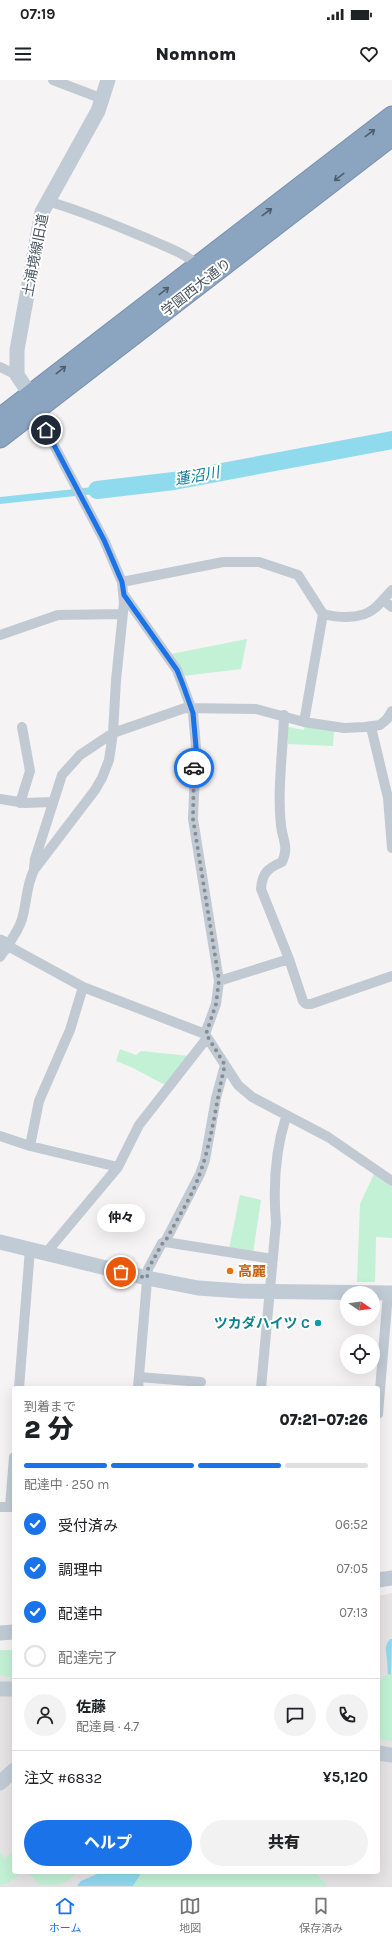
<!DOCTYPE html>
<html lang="ja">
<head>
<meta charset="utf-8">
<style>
  :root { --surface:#fff; --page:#f2f2f2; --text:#202124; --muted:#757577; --line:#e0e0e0; --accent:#1a73e8 }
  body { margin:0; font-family:Karla,"Noto Sans JP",sans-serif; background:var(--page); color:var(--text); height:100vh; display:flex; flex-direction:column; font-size:15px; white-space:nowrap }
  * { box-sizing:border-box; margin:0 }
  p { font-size:13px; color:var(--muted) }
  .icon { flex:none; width:22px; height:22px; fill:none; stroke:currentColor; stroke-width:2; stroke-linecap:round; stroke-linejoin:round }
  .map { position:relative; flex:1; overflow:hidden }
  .sheet { position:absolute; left:12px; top:1306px; width:368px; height:488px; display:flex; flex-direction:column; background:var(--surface); border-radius:4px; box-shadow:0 4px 16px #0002 }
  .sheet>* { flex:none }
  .needle { width:26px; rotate:103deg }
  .fabs { position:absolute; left:340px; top:1206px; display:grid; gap:8px }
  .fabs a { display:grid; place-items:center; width:40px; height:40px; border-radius:50%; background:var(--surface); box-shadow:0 4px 16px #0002; font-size:20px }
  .pin { position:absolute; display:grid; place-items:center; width:34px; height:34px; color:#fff; margin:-17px; border:2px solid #fff; border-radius:50%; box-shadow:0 1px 4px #0007 }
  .courier { position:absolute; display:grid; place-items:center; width:40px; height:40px; margin:-20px; border:3px solid #1a73e8; border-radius:50%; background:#fff; color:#222; box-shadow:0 1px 5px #0007 }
  .bubble { position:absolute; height:28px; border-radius:14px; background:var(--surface); box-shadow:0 4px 16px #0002; font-size:13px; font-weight:800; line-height:28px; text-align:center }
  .head em { font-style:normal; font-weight:800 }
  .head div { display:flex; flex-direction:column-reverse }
  .head { display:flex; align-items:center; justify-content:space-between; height:68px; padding:0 12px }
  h1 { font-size:26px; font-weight:800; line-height:30px }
  .bar { display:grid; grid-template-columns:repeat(4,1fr); gap:6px 4px; align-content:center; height:48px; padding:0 12px }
  .bar i { height:5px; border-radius:3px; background:var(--line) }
  .bar .active { background:var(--accent) }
  .bar p { grid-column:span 4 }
  .line { display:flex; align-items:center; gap:10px; padding:0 12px; border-top:1px solid var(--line) }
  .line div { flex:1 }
  .round { display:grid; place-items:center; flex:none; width:42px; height:42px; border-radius:21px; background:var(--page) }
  ol { padding:0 12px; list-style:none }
  li { display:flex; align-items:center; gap:12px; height:44px }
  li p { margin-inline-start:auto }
  li .icon { padding:4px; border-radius:50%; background:var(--accent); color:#fff; stroke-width:4 }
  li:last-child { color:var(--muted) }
  li i { width:22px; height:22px; border:2px solid var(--line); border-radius:50% }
  .primary-button { display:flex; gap:8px; margin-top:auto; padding:8px 12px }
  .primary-button a { flex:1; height:46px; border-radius:24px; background:var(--accent); color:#fff; font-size:16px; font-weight:800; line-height:46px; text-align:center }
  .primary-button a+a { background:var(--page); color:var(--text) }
  .status { display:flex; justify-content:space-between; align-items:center; height:28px; padding:0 20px; background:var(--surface); direction:ltr }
  .status svg { height:11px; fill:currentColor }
  header { display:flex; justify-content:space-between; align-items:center; height:52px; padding:0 12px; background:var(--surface); font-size:18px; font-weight:800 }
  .tabs { display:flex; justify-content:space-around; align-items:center; height:56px; border-top:1px solid var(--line); background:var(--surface); font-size:11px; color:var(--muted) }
  .tabs a { display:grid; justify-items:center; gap:2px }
  .tabs .active { color:var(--accent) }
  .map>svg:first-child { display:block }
  .education { fill:#e6e4e5 }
  .green { fill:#c3f1d5 }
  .water { fill:#90daee }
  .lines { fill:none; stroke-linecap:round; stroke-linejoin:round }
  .river { stroke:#90daee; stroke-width:18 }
  .highway-casing { stroke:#7690ad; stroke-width:21 }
  .street { stroke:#c1cad2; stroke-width:10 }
  .secondary { stroke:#c1cbd6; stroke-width:15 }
  .highway { stroke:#8ba5c1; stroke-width:19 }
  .oneway { stroke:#505e6b }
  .done { stroke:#868d94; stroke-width:4; stroke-dasharray:0 7.2 }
  .route { stroke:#1a73e8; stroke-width:5 }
  .food-dot { fill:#e8710a; stroke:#fff; stroke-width:1.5 }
  .culture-dot { fill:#0f9aa8; stroke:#fff; stroke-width:1.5 }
  .labels { text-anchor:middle; stroke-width:4; stroke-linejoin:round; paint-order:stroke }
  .street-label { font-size:14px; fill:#4a5661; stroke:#fff }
  .food-label { font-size:14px; font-weight:bold; fill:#c56008; stroke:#fff; text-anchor:start }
  .culture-label { font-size:14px; font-weight:bold; fill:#0d838f; stroke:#fff; text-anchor:end }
  .water-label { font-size:15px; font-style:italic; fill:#0c7c9b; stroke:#fff }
</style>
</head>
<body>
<div class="status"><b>07:19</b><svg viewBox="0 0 49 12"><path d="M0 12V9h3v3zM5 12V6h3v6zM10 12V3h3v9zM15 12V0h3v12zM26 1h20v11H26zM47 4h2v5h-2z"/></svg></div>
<header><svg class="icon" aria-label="menu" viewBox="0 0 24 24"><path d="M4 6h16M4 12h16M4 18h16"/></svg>Nomnom<svg class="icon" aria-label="heart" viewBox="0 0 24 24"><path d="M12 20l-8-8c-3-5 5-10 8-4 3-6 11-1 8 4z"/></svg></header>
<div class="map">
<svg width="392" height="1806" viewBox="0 0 392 1806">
  <rect width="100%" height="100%" fill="#f5f3f3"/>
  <path class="education" d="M 392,1513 L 392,1806 L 0,1806 L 0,1570 L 14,1570 L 14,1792 L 378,1792 L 378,1516 Z"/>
  <path class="green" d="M 247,559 L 241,589 L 183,596 L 171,574 Z
    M 305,645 L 334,650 L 333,666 L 288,664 L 288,647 L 304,650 Z
    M 120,969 L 136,975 L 141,971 L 189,976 L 165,1005 L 133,988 L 116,981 Z
    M 374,1094 L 392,1107 L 392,1158 L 376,1157 L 375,1202 L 357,1202 L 360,1124 Z
    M 240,1115 L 261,1120 L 253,1173 L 229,1169 Z
    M 0,1570 L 14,1570 L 14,1598 L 0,1595 Z
    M 388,1594 L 392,1595 L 392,1661 L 378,1659 L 378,1601 Z
    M 14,1771 L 14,1792 L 22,1792 L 9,1803 L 0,1805 L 0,1772 L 5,1778 Z
    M 28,1792 L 46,1792 L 48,1794 L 50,1792 L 78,1792 C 64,1806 58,1806 38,1804 Z
    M 142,1792 L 314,1792 L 328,1806 L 133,1806 Z"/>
  <path class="water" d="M 122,404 L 123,411 L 0,424 L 0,417 Z
    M 390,1559 L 392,1559 L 391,1595 L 388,1594 C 387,1590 388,1586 387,1581 C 387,1571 383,1568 390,1559 Z
    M 102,1792 L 142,1792 L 133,1806 L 77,1806 L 81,1801 Z"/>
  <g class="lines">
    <path class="river" d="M 97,410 L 174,401 L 392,360"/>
    <defs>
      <path id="highway" d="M 0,338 L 392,36
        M 0,358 L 392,56"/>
    </defs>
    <use href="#highway" class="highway-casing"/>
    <path class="street" d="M 53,0 L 103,19
      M 47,121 C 83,131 117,146 151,160 C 166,167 185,173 197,185
      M 0,287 L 17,295
      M 122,502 L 223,482 L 259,482 L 298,495 L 323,534 L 304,642
      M 124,515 L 177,590 L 193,633 L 196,667 L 193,739 L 219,901 L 216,924 L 205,954
      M 383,520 L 392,527
      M 323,534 C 340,538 361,540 375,528 C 381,523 386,516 392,510
      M 0,555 L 58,535 L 122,534
      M 284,635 C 283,672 277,710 281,746 C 283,761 289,767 282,782 C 268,788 262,793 261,809 L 289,879 L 303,921 L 306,924 L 311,924 L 392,896
      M 371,647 L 388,718 L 392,768
      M 0,719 L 25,723 L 52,722
      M 20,723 L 30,691 L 22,647
      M 34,788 L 35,779 L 62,695 L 80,675 L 113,653 L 185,628 L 256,629 L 304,642 L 344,648 L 365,647 L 380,645 L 387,639 L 392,631
      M 8,866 L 83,907 L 205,954 L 238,1005 L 252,1017 L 328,1057 L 392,1101
      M 0,877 C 8,864 18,853 22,839 C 27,822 26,806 34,790 L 95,710 L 102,698 L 109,680 L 113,653 L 116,600 L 124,523 L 122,502 L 104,460 L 46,350 L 39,329
      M 219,901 L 289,879
      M 0,1056 L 30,1066 L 118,1087
      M 30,1066 L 39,1021 L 70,950 L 83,907
      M 165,1162 L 273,1179
      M 46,1173 L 118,1087 L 139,1045 L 207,958
      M 139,1297 L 201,1302
      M 19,1308 L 30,1169
      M 138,1308 L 148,1189 L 162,1163 L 165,1162 L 200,1094 L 205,1080 L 216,1018 L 225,985
      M 261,1308 L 276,1143 C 273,1107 275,1071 286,1037
      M 378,1334 L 388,1213
      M 0,1427 L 14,1427
      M 10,1427 L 14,1377"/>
    <path class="secondary" d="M 36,323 L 17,295 L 17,270 L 42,132 L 98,31 L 108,0
      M 0,862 L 8,866
      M 0,1162 L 147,1198 L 198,1208 L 241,1211 L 392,1213
      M 378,1500 L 392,1498
      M 0,1553 L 14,1552
      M 0,1609 L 14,1609
      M 378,1673 L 392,1675
      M 0,1703 L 14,1690"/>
    <use href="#highway" class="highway"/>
  </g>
  <defs><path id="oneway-shaft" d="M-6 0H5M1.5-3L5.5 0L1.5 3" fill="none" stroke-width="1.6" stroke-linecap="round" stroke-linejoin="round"/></defs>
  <g class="oneway">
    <use href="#oneway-shaft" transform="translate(370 53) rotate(-37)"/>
    <use href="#oneway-shaft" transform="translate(339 97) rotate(142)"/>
    <use href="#oneway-shaft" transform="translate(267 132) rotate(-37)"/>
    <use href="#oneway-shaft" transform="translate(164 211) rotate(-38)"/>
    <use href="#oneway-shaft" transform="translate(61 290) rotate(-38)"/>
  </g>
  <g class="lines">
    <path class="done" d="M 121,1192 L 147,1198 L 148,1189 L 162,1164 L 165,1162 C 177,1139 192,1117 200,1093 C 213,1058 216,1020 225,985 L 206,954 L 216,924 L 219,900 L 193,739 L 194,688"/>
    <path class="route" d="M 46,350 L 104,460 L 122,502 L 124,515 L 177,590 L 183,605 L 193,633 L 196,667 L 194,688"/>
  </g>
  <circle class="food-dot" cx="230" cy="1191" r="4"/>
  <circle class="culture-dot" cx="318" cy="1243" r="4"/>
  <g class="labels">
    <g class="street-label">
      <text transform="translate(35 175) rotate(-79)" y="5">土浦境線旧道</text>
      <text transform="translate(196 207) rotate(-38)" y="5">学園西大通り</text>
    </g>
    <g class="food-label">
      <text x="238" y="1196">高麗</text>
    </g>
    <g class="culture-label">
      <text x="310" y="1248">ツカダハイツ C</text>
    </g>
    <g class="water-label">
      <text transform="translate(197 396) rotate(-10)" y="5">蓮沼川</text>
    </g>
  </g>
</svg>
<div class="fabs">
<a><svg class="needle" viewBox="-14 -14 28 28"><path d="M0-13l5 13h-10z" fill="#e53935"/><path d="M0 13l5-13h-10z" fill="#757577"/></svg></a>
<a><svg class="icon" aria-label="locate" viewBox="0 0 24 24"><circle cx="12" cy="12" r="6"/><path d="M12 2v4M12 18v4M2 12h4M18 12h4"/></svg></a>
</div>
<div class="pin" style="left:121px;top:1192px;background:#ea580c"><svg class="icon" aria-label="bag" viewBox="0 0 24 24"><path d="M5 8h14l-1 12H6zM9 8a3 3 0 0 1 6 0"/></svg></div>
<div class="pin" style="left:46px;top:350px;background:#1f2937"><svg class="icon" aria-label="home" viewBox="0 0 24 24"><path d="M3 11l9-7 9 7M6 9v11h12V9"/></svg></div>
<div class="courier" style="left:194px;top:688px"><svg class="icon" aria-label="car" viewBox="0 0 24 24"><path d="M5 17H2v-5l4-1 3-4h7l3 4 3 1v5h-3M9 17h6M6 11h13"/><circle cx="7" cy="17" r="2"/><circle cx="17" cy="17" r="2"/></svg></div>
<div class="bubble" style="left:97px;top:1124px;width:48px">仲々</div>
<section class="sheet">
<div class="head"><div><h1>2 分</h1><p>到着まで</p></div><em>07:21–07:26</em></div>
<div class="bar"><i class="active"></i><i class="active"></i><i class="active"></i><i></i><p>配達中 · 250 m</p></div>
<ol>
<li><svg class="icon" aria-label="check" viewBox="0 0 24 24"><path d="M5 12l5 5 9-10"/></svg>受付済み<p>06:52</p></li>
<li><svg class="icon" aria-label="check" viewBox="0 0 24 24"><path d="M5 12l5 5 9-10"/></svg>調理中<p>07:05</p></li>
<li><svg class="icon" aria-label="check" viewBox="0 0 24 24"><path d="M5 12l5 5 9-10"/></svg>配達中<p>07:13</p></li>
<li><i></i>配達完了</li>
</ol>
<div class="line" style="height:72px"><a class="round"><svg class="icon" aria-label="person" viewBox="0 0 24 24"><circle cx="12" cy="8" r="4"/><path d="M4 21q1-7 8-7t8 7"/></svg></a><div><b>佐藤</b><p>配達員 · 4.7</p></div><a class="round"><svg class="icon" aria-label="chat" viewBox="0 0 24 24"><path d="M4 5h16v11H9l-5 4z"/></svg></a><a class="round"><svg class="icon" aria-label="phone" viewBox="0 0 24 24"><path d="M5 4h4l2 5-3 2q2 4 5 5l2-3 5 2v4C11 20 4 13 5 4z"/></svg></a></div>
<div class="line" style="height:52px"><div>注文 #6832</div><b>¥5,120</b></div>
<div class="primary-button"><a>ヘルプ</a><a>共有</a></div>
</section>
</div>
<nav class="tabs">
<a class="active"><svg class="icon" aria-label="home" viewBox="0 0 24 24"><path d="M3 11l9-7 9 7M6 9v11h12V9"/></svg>ホーム</a>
<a><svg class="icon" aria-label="map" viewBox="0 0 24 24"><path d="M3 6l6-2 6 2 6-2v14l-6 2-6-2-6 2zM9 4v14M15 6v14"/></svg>地図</a>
<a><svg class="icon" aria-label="saved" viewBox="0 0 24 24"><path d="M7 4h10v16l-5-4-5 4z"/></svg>保存済み</a>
</nav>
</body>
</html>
